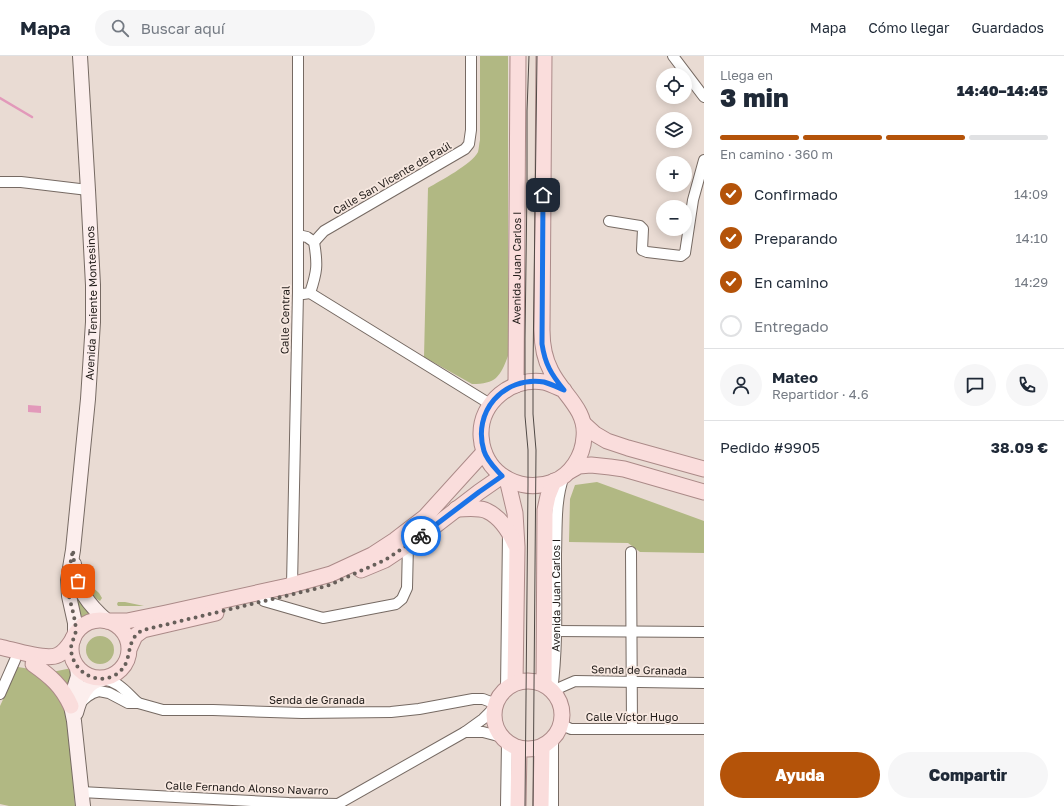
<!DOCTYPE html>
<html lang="es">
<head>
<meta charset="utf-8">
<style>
  :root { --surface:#fff; --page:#f6f6f7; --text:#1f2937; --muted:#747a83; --line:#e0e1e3; --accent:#b45309 }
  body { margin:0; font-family:"Golos Text",sans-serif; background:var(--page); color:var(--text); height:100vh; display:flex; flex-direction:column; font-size:15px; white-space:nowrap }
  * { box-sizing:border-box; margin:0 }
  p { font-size:13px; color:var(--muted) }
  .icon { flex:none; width:22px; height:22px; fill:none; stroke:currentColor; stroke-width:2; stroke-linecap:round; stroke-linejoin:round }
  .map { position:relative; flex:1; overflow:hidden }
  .details { display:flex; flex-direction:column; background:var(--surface); width:360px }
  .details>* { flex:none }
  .fabs { position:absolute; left:656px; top:12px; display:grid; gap:8px }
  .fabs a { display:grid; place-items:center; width:36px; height:36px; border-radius:50%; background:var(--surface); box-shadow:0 2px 10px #0003; font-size:20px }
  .pin { position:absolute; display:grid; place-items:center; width:34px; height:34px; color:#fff; margin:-17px; border-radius:8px; box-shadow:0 2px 6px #0006 }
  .courier { position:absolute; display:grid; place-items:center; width:40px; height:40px; margin:-20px; border:3px solid #1a73e8; border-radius:50%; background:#fff; color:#222; box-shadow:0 1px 5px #0007 }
  .overview em { font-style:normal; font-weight:800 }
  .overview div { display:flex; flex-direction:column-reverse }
  .overview { display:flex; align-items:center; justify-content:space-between; height:68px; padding:0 16px }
  h1 { font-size:26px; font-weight:800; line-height:30px }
  .bar { display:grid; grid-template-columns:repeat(4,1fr); gap:6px 4px; align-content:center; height:48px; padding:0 16px }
  .bar i { height:5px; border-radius:3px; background:var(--line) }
  .bar .on { background:var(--accent) }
  .bar p { grid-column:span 4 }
  .line { display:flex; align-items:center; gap:10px; padding:0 16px; border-top:1px solid var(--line) }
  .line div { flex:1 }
  .round { display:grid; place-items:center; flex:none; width:42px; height:42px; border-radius:21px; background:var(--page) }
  ol { padding:0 16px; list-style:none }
  li { display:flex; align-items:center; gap:12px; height:44px }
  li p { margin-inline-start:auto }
  li .icon { padding:4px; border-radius:50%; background:var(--accent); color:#fff; stroke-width:4 }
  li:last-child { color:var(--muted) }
  li i { width:22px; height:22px; border:2px solid var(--line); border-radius:50% }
  .action { display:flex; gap:8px; margin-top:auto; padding:8px 16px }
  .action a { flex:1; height:46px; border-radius:24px; background:var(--accent); color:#fff; font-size:16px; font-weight:800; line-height:46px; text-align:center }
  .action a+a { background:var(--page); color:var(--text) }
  header { display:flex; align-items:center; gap:24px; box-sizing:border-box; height:56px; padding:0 20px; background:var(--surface); border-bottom:1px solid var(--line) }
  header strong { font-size:19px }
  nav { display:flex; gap:22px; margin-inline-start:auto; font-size:14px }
  .search { width:280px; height:36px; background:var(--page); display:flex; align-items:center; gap:10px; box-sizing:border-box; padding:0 14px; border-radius:22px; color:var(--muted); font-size:15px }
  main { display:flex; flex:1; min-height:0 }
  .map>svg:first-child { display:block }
  .green { fill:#b1b883 }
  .water { fill:#e299ba }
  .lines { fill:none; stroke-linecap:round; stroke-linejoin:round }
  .stream { stroke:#e299ba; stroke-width:2.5 }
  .street-casing { stroke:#766a63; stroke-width:12 }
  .secondary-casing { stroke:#766a63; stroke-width:16 }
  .primary-casing { stroke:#ab8a88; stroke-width:17 }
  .street { stroke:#fff; stroke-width:10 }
  .secondary { stroke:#fceeed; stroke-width:14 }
  .primary { stroke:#fadddc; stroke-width:15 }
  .tram { stroke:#504945; stroke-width:1 }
  .done { stroke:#675f5a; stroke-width:4; stroke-dasharray:0 7.2 }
  .route { stroke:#1a73e8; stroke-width:5 }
  .labels { text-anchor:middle; stroke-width:3.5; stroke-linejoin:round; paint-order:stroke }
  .street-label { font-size:11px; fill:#211c19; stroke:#f7e8e0 }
</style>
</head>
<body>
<header>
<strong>Mapa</strong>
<div class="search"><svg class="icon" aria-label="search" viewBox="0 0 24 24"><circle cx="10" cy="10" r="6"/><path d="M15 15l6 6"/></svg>Buscar aquí</div>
<nav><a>Mapa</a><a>Cómo llegar</a><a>Guardados</a></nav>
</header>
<main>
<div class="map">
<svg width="704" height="750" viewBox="0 0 704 750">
  <rect width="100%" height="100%" fill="#e9dbd3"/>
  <path class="green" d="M 480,0 L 508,0 L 508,300 C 500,321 496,328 472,328 L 424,301 L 428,132 C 440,125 472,108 478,96 C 479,92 479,88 480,84 Z
    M 597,426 L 704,465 L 704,497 L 640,496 L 628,487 L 569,486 L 570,443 L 575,429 Z
    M 83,518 L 84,518 L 90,529 L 99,537 L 102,542 L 100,545 C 90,540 86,528 83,518 Z
    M 74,529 L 94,558 L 82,562 L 75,539 Z
    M 118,546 L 125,546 L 144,550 L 118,550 L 117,548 Z
    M86 594a14 14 0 1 1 28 0a14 14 0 1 1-28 0Z
    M 18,611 L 30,613 L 53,630 L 67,657 L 75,750 L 9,750 L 0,748 L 0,650 Z
    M 72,612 L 72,616 L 68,631 L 52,616 Z"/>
  <path class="water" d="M 28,349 L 41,350 L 41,357 L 28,356 Z"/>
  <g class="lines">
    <path class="stream" d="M 0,42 L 32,61"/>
    <defs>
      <g id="street">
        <path d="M 673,0 L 704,41"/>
        <path d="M 0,126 L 21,126 L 88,134"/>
        <path d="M 609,165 L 640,170 L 643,173 L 642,194 L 647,196 L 681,200 L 685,197 L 693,144 L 704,104"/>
        <path d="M 298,179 L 307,181 L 314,186 C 318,209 317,216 310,237 L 303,238"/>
        <path d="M 314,186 L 324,175 L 465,93 L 469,88 L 471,74 L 471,0"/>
        <path d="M 310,237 L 490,348"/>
        <path d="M 631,496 L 632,673"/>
        <path d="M 292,529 L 298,236 L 298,0"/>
        <path d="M 264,545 L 323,562 L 396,548 L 402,543 L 407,532 L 408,488"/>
        <path d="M 555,575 L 704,576"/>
        <path d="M 103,623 C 120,626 126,636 138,647"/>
        <path d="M 506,633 L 508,478"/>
        <path id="s1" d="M 552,635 C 558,590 556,543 556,498 C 557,472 555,444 564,420"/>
        <path d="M 552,635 L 575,625 L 704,627"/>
        <path d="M 0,638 L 15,604"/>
        <path d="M 81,646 L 88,640 L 93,637 L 99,635 L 109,637 L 128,647 L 138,647 L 163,654 L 213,654 L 302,657 L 391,656 L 419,653 L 473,643 L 483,643 L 496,648"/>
        <path d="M 562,669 L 571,673 L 704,673"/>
        <path d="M 465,676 L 483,676 L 502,681"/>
        <path d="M 553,684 L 553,750"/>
        <path d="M 81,736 L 289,747 L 338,748 L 465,676 L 483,663 L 495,651"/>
        <path d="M 506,750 L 507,687"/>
      </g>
      <g id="secondary">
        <path d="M 74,508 C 77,534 88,548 107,565"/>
        <path id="s2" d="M 75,578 L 75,567 L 69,540 L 68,524 L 73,494 L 88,343 L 93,266 L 93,229 L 88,134 L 80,0"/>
        <path d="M 77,611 L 78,620 L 72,639 L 71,650 L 74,665 L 83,750"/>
        <path d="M 76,657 C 80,642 86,625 103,623"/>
      </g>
      <g id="primary">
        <path d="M 544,0 L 542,274 C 542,289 544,302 551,315 C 562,338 587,353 584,381 C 583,400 571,419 553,426 C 522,437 489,421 482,388 C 482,386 481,382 481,379 C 480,346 512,321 544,326 C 551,328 557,331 564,334"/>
        <path id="s3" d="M 516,329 L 518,0"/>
        <path d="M 584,368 L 595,378 L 607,385 L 628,392 L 704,413"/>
        <path d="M 570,415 L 579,410 L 591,409 L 610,411 L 624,413 L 704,436"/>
        <path d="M 507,423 L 515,457 L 517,491 L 515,627"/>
        <path d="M 456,453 C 466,453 479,451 487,455 C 500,461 509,475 515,488"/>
        <path d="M 361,514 L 385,504 L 427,476 L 479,436 L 502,420"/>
        <circle cx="100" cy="593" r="29"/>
        <path d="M 107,565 L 127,565 L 166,557 L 288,530 L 331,518 L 372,499 L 395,484 L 425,461 L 484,396"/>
        <path d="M 0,591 C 14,594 46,605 58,599 C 65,596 69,589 73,583"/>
        <path d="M 130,591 L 135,580 L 143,574 L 216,557"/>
        <path d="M 33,608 C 50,620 62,630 71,650"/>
        <circle cx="528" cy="659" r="34"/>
        <path d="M 544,628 L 545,454 L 548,440 L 554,425"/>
        <path d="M 518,750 L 519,692"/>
        <path d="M 541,750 L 542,691"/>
      </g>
    </defs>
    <use href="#street" class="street-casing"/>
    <use href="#secondary" class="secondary-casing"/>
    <use href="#primary" class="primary-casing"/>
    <use href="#street" class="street"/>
    <use href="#secondary" class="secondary"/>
    <use href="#primary" class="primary"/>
    <path class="tram" d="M 525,750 L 528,429 L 528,394 L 525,360 L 525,283 L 527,131 L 527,55 L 529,0
      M 533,750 L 536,394 L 533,358 L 533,311 L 537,0"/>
  </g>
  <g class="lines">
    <path class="done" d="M 78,525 L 75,517 L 73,494 C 70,509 67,524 69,540 C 71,549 74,558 75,567 C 76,570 76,576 75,579 C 73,584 71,588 71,593 C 72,615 96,630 115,619 C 136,607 122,585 143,574 L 327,530 L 385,504 L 421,480"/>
    <path class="route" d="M 421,480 L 479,436 L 502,420 C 495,412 487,405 484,395 C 472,356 503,320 544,326 C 551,328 557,331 564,334 C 551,318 545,308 542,288 L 543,139"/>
  </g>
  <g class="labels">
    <g class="street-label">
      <text transform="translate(392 122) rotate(-30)" y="4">Calle San Vicente de Paúl</text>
      <text dy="4" stroke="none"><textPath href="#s3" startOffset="117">Avenida Juan Carlos I</textPath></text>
      <text dy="4" stroke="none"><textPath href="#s2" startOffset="333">Avenida Teniente Montesinos</textPath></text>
      <text transform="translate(285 264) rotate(-89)" y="4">Calle Central</text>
      <text dy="4" stroke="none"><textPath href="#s1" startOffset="96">Avenida Juan Carlos I</textPath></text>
      <text transform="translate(639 614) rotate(1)" y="4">Senda de Granada</text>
      <text x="317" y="648">Senda de Granada</text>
      <text x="632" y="665">Calle Víctor Hugo</text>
      <text transform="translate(247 732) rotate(2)" y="4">Calle Fernando Alonso Navarro</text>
    </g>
  </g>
</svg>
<div class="fabs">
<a><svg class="icon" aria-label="locate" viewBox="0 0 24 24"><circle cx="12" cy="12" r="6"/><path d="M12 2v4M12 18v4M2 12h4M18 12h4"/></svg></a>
<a><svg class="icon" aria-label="layers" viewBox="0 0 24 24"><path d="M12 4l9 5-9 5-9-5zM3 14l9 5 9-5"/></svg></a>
<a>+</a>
<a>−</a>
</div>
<div class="pin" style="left:78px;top:525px;background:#ea580c"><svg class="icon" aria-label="bag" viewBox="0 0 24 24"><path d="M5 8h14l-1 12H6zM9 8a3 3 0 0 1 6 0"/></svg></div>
<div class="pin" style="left:543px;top:139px;background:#1f2937"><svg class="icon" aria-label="home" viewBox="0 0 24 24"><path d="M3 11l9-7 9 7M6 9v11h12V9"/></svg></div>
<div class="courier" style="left:421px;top:480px"><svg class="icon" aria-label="bike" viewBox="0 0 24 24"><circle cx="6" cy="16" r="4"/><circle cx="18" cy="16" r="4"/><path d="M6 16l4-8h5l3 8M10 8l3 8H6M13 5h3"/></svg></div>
</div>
<section class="details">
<div class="overview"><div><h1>3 min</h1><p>Llega en</p></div><em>14:40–14:45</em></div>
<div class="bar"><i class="on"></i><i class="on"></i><i class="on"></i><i></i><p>En camino · 360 m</p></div>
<ol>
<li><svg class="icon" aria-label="check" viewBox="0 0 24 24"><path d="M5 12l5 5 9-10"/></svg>Confirmado<p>14:09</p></li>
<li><svg class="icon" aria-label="check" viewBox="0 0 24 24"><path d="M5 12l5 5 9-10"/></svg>Preparando<p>14:10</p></li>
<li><svg class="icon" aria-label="check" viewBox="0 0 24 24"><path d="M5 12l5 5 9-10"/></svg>En camino<p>14:29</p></li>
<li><i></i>Entregado</li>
</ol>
<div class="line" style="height:72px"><a class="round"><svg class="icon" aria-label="person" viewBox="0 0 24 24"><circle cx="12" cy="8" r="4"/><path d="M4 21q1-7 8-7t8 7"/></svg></a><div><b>Mateo</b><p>Repartidor · 4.6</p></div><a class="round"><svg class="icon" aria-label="chat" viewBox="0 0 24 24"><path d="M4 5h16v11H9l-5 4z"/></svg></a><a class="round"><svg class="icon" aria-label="phone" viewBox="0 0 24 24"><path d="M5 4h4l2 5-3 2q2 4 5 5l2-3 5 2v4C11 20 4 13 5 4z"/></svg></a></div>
<div class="line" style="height:52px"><div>Pedido #9905</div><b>38.09 €</b></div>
<div class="action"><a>Ayuda</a><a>Compartir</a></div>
</section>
</main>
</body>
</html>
